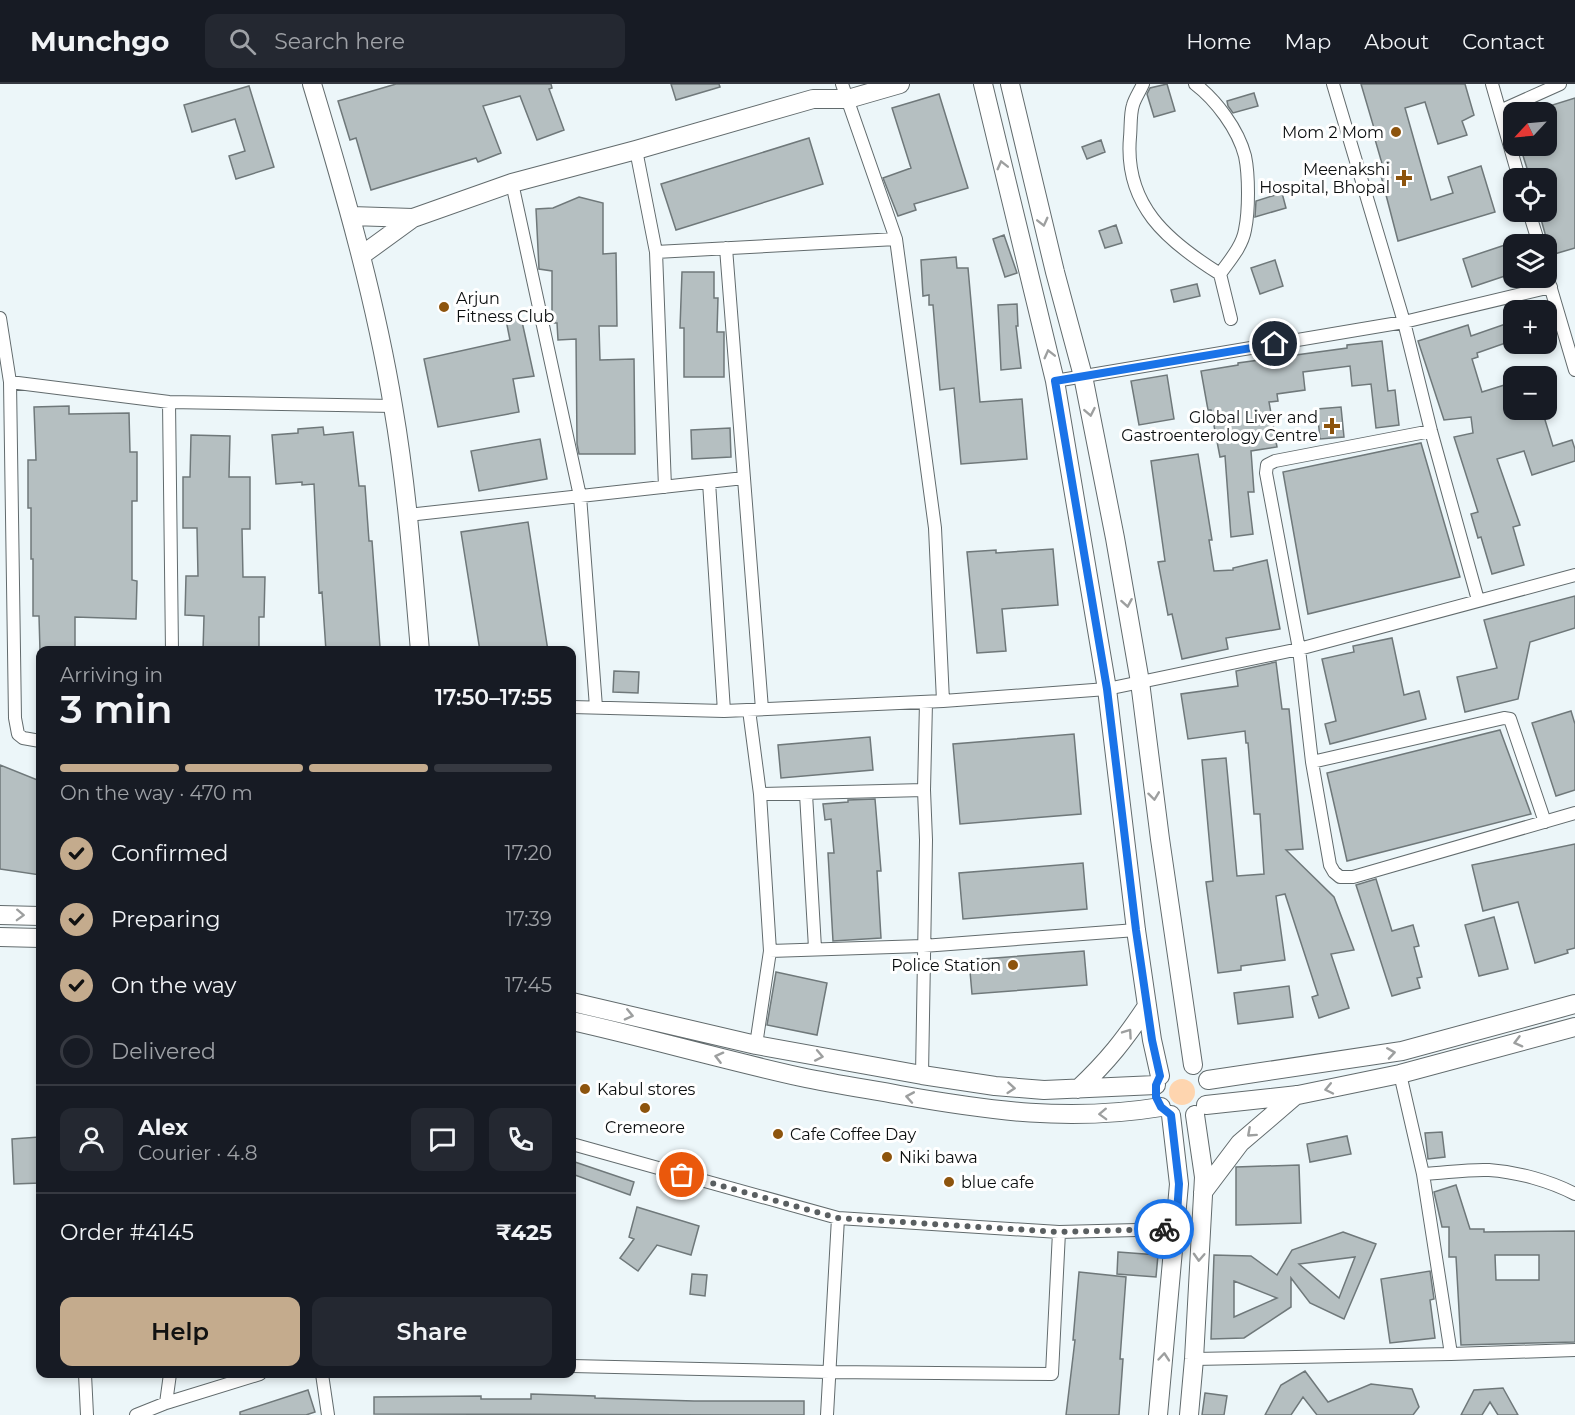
<!DOCTYPE html>
<html lang="en">
<head>
<meta charset="utf-8">
<style>
  :root { --surface:#171b24; --page:#242831; --text:#f1f3f6; --muted:#9ea1a6; --line:#363941; --accent:#c4ab8d }
  body { margin:0; font-family:Montserrat,sans-serif; background:var(--page); color:var(--text); height:100vh; display:flex; flex-direction:column; font-size:22px; white-space:nowrap }
  * { box-sizing:border-box; margin:0 }
  p { font-size:20px; color:var(--muted) }
  .icon { flex:none; width:33px; height:33px; fill:none; stroke:currentColor; stroke-width:2; stroke-linecap:round; stroke-linejoin:round }
  .map { position:relative; flex:1; overflow:hidden }
  .details { position:absolute; left:36px; top:562px; width:540px; height:732px; display:flex; flex-direction:column; background:var(--surface); border-radius:12px; box-shadow:0 3px 9px #0003 }
  .details>* { flex:none }
  .needle { width:39px; rotate:244deg }
  .controls { position:absolute; left:1503px; top:18px; display:grid; gap:12px }
  .controls a { display:grid; place-items:center; width:54px; height:54px; border-radius:12px; background:var(--surface); box-shadow:0 3px 9px #0003; font-size:30px }
  .pin { position:absolute; display:grid; place-items:center; width:51px; height:51px; color:#fff; margin:-26px; border:3px solid #fff; border-radius:50%; box-shadow:0 2px 6px #0007 }
  .courier { position:absolute; display:grid; place-items:center; width:60px; height:60px; margin:-30px; border:4px solid #1a73e8; border-radius:50%; background:#fff; color:#222; box-shadow:0 2px 8px #0007 }
  .overview em { font-style:normal; font-weight:600 }
  .overview div { display:flex; flex-direction:column-reverse }
  .overview { display:flex; align-items:center; justify-content:space-between; height:102px; padding:0 24px }
  h1 { font-size:39px; font-weight:600; line-height:45px }
  .bar { display:grid; grid-template-columns:repeat(4,1fr); gap:9px 6px; align-content:center; height:72px; padding:0 24px }
  .bar i { height:8px; border-radius:4px; background:var(--line) }
  .bar .active { background:var(--accent) }
  .bar p { grid-column:span 4 }
  .line { display:flex; align-items:center; gap:15px; padding:0 24px; border-top:2px solid var(--line) }
  .line div { flex:1 }
  .round { display:grid; place-items:center; flex:none; width:63px; height:63px; border-radius:12px; background:var(--page) }
  ol { padding:0 24px; list-style:none }
  li { display:flex; align-items:center; gap:18px; height:66px }
  li p { margin-inline-start:auto }
  li .icon { padding:6px; border-radius:50%; background:var(--accent); color:#111; stroke-width:4 }
  li:last-child { color:var(--muted) }
  li i { width:33px; height:33px; border:3px solid var(--line); border-radius:50% }
  .primary-button { display:flex; gap:12px; margin-top:auto; padding:12px 24px }
  .primary-button a { flex:1; height:69px; border-radius:12px; background:var(--accent); color:#111; font-size:24px; font-weight:600; line-height:69px; text-align:center }
  .primary-button a+a { background:var(--page); color:var(--text) }
  header { display:flex; align-items:center; gap:36px; box-sizing:border-box; height:84px; padding:0 30px; background:var(--surface); border-bottom:2px solid var(--line) }
  header strong { font-size:28px }
  nav { display:flex; gap:33px; margin-inline-start:auto; font-size:21px }
  .search { width:420px; height:54px; background:var(--page); display:flex; align-items:center; gap:15px; box-sizing:border-box; padding:0 21px; border-radius:12px; color:var(--muted); font-size:22px }
  .map>svg:first-child { display:block }
  .green { fill:#fed5af }
  .building { fill:#b5bfc1; stroke:#6f787a; stroke-width:1.5; fill-rule:evenodd }
  .lines { fill:none; stroke-linecap:round; stroke-linejoin:round }
  .street-casing { stroke:#626b6d; stroke-width:14 }
  .secondary-casing { stroke:#626b6d; stroke-width:20 }
  .street { stroke:#fff; stroke-width:12 }
  .secondary { stroke:#fff; stroke-width:18 }
  .oneway { stroke:#9d9f9f }
  .done { stroke:#5a5f61; stroke-width:6; stroke-dasharray:0 10.8 }
  .route { stroke:#1a73e8; stroke-width:8 }
  .poi-dot { fill:#8d540d; stroke:#fff; stroke-width:2 }
  .labels { text-anchor:middle; stroke-width:6; stroke-linejoin:round; paint-order:stroke }
  .poi-label { font-size:16px; fill:#0b0e0f; stroke:#fff; text-anchor:start }
</style>
</head>
<body>
<header>
<strong>Munchgo</strong>
<div class="search"><svg class="icon" aria-label="search" viewBox="0 0 24 24"><circle cx="10" cy="10" r="6"/><path d="M15 15l6 6"/></svg>Search here</div>
<nav><a>Home</a><a>Map</a><a>About</a><a>Contact</a></nav>
</header>
<div class="map">
<svg width="1575" height="1331" viewBox="0 0 1575 1331">
  <rect width="100%" height="100%" fill="#ecf6f9"/>
  <path class="green" d="M1169 1008a13 13 0 1 1 26 0a13 13 0 1 1-26 0Z"/>
  <path class="building" d="M 396,0 L 551,0 L 552,4 L 549,5 L 564,46 L 537,56 L 520,12 L 483,22 L 501,69 L 478,78 L 476,74 L 371,106 L 356,54 L 350,56 L 338,17 Z
    M 671,0 L 719,0 L 720,3 L 676,16 Z
    M 1167,0 L 1175,27 L 1154,33 L 1147,10 L 1150,4 Z
    M 1361,0 L 1465,0 L 1474,31 L 1462,37 L 1467,51 L 1438,60 L 1425,18 L 1405,24 L 1431,116 L 1453,109 L 1448,93 L 1481,82 L 1495,128 L 1398,157 L 1379,84 L 1383,83 L 1372,45 L 1374,44 Z
    M 249,2 L 274,83 L 236,95 L 229,72 L 245,67 L 235,35 L 192,48 L 184,21 Z
    M 1254,9 L 1258,22 L 1233,29 L 1228,22 L 1227,17 Z
    M 939,10 L 968,104 L 914,120 L 916,126 L 898,132 L 883,94 L 911,84 L 892,24 Z
    M 1575,14 L 1575,164 L 1551,171 L 1539,128 L 1546,128 L 1546,94 L 1530,94 L 1520,62 L 1546,62 L 1546,23 Z
    M 809,54 L 823,100 L 676,146 L 661,100 Z
    M 1101,56 L 1105,68 L 1087,75 L 1082,63 Z
    M 1282,109 L 1286,124 L 1255,133 L 1256,117 Z
    M 579,113 L 603,119 L 603,170 L 616,169 L 617,242 L 599,242 L 600,276 L 634,275 L 635,370 L 579,370 L 577,360 L 576,255 L 558,256 L 557,239 L 552,239 L 552,187 L 539,185 L 536,125 L 553,124 Z
    M 1116,141 L 1122,159 L 1105,164 L 1099,147 Z
    M 1004,151 L 1017,189 L 1005,193 L 993,155 Z
    M 1508,160 L 1514,176 L 1514,189 L 1472,203 L 1463,175 Z
    M 956,173 L 957,184 L 968,184 L 980,318 L 1022,315 L 1027,375 L 961,380 L 954,304 L 940,306 L 933,221 L 929,221 L 929,211 L 923,212 L 921,176 Z
    M 1275,176 L 1283,202 L 1260,210 L 1251,184 Z
    M 682,188 L 714,188 L 714,214 L 718,214 L 717,248 L 724,248 L 724,293 L 684,293 L 684,244 L 680,244 Z
    M 1197,200 L 1200,212 L 1174,218 L 1171,206 Z
    M 1017,220 L 1018,242 L 1016,242 L 1021,284 L 1001,286 L 998,221 Z
    M 521,233 L 534,292 L 513,295 L 519,328 L 438,343 L 424,275 L 510,256 L 506,236 Z
    M 1514,237 L 1514,256 L 1477,269 L 1478,273 L 1472,275 L 1482,308 L 1514,298 L 1514,330 L 1529,326 L 1542,326 L 1553,362 L 1572,356 L 1575,365 L 1575,377 L 1532,391 L 1524,367 L 1497,375 L 1520,441 L 1513,443 L 1524,481 L 1492,490 L 1481,453 L 1478,454 L 1471,430 L 1478,428 L 1454,353 L 1473,349 L 1471,333 L 1444,336 L 1418,257 L 1468,241 L 1471,252 Z
    M 1382,257 L 1388,307 L 1395,306 L 1399,341 L 1376,344 L 1371,300 L 1352,302 L 1350,282 L 1303,288 L 1305,306 L 1277,310 L 1278,317 L 1269,318 L 1277,363 L 1251,367 L 1254,408 L 1248,408 L 1253,450 L 1231,453 L 1225,372 L 1220,373 L 1211,326 L 1208,326 L 1201,287 L 1238,281 L 1238,279 L 1347,264 L 1347,261 Z
    M 1167,291 L 1174,335 L 1139,341 L 1131,297 Z
    M 69,322 L 69,330 L 129,329 L 130,368 L 137,368 L 137,417 L 132,417 L 132,496 L 137,497 L 136,535 L 75,533 L 75,567 L 40,567 L 39,532 L 33,532 L 33,475 L 31,475 L 31,424 L 28,424 L 28,376 L 36,376 L 34,323 Z
    M 1341,323 L 1344,353 L 1320,355 L 1317,325 Z
    M 323,343 L 324,351 L 353,348 L 359,402 L 365,402 L 369,457 L 372,457 L 380,563 L 326,567 L 322,508 L 319,509 L 314,400 L 302,401 L 302,398 L 276,400 L 272,351 L 298,349 L 298,345 Z
    M 730,344 L 731,373 L 692,375 L 691,346 Z
    M 191,351 L 230,352 L 229,393 L 250,393 L 250,445 L 242,445 L 243,493 L 265,493 L 264,533 L 259,533 L 259,567 L 203,567 L 204,532 L 185,531 L 186,492 L 198,492 L 197,444 L 183,444 L 183,393 L 190,393 Z
    M 540,355 L 547,395 L 479,407 L 471,367 Z
    M 1421,359 L 1460,493 L 1308,530 L 1283,388 Z
    M 1198,370 L 1212,456 L 1209,456 L 1214,487 L 1233,486 L 1233,484 L 1267,476 L 1280,545 L 1226,554 L 1228,565 L 1182,575 L 1172,530 L 1168,531 L 1158,478 L 1165,477 L 1151,377 Z
    M 528,438 L 548,567 L 480,567 L 461,448 Z
    M 1053,465 L 1058,521 L 1002,525 L 1006,567 L 977,569 L 967,468 L 996,466 L 996,469 Z
    M 1575,512 L 1575,544 L 1530,558 L 1518,615 L 1465,628 L 1457,593 L 1497,584 L 1484,536 Z
    M 1392,554 L 1404,611 L 1419,607 L 1426,635 L 1330,660 L 1325,640 L 1336,637 L 1322,575 L 1354,568 L 1353,562 Z
    M 1276,578 L 1282,625 L 1289,625 L 1303,765 L 1286,766 L 1334,813 L 1354,866 L 1331,870 L 1349,924 L 1319,934 L 1312,913 L 1318,911 L 1285,810 L 1276,812 L 1285,876 L 1241,882 L 1241,886 L 1218,889 L 1206,798 L 1213,797 L 1202,676 L 1226,674 L 1237,792 L 1264,790 L 1260,730 L 1254,730 L 1248,659 L 1246,659 L 1245,647 L 1188,655 L 1181,610 L 1238,602 L 1236,587 Z
    M 614,587 L 639,588 L 638,609 L 613,608 Z
    M 1571,627 L 1575,640 L 1575,706 L 1556,712 L 1532,639 Z
    M 1500,646 L 1531,730 L 1347,777 L 1327,689 Z
    M 1074,650 L 1081,730 L 960,740 L 953,660 Z
    M 870,653 L 873,686 L 781,694 L 778,661 Z
    M 0,681 L 40,697 L 40,791 L 0,785 Z
    M 875,715 L 881,787 L 877,787 L 881,854 L 833,857 L 828,769 L 834,769 L 831,735 L 825,736 L 823,720 L 848,718 L 848,716 Z
    M 1575,760 L 1575,864 L 1567,866 L 1568,869 L 1535,879 L 1518,818 L 1483,827 L 1472,781 Z
    M 1083,779 L 1087,825 L 963,835 L 959,789 Z
    M 1376,795 L 1392,847 L 1413,841 L 1419,862 L 1414,863 L 1422,893 L 1417,894 L 1420,904 L 1392,912 L 1356,801 Z
    M 1494,833 L 1508,885 L 1479,892 L 1465,841 Z
    M 1084,867 L 1087,901 L 972,910 L 969,876 Z
    M 776,888 L 827,899 L 817,951 L 767,941 Z
    M 1289,902 L 1293,933 L 1238,940 L 1234,909 Z
    M 1442,1048 L 1445,1073 L 1428,1075 L 1425,1049 Z
    M 1347,1052 L 1351,1070 L 1310,1078 L 1307,1060 Z
    M 39,1053 L 40,1099 L 14,1100 L 12,1055 Z
    M 572,1077 L 634,1098 L 630,1111 L 572,1090 Z
    M 1299,1081 L 1301,1139 L 1236,1141 L 1236,1083 Z
    M 1456,1101 L 1470,1145 L 1484,1145 L 1484,1148 L 1575,1147 L 1575,1258 L 1461,1261 L 1456,1173 L 1449,1173 L 1449,1143 L 1442,1143 L 1434,1108 ZM 1495,1171 L 1539,1171 L 1539,1196 L 1496,1196 Z
    M 637,1123 L 699,1142 L 691,1171 L 657,1161 L 638,1187 L 620,1174 L 634,1155 L 629,1153 Z
    M 1343,1148 L 1376,1160 L 1344,1235 L 1310,1219 L 1291,1194 L 1291,1223 L 1244,1254 L 1211,1255 L 1214,1171 L 1251,1172 L 1277,1191 L 1292,1166 ZM 1355,1173 L 1339,1214 L 1299,1180 ZM 1234,1197 L 1277,1214 L 1234,1233 Z
    M 1118,1168 L 1158,1171 L 1156,1193 L 1117,1190 Z
    M 1430,1187 L 1434,1215 L 1430,1216 L 1435,1254 L 1390,1259 L 1381,1195 Z
    M 1079,1188 L 1126,1193 L 1120,1275 L 1123,1275 L 1119,1331 L 1066,1331 L 1075,1256 L 1073,1256 Z
    M 692,1190 L 707,1191 L 705,1212 L 690,1210 Z
    M 1305,1287 L 1328,1318 L 1371,1300 L 1412,1305 L 1419,1323 L 1413,1331 L 1317,1331 L 1303,1313 L 1291,1331 L 1265,1331 L 1281,1301 Z
    M 1503,1304 L 1518,1331 L 1498,1331 L 1490,1318 L 1482,1331 L 1461,1331 L 1474,1306 Z
    M 308,1306 L 315,1328 L 306,1331 L 240,1331 L 240,1328 Z
    M 1205,1309 L 1227,1312 L 1224,1331 L 1202,1331 Z
    M 531,1310 L 595,1312 L 595,1314 L 694,1317 L 804,1317 L 804,1331 L 374,1330 L 374,1313 L 481,1312 L 481,1315 L 531,1315 Z"/>
  <g class="lines">
    <defs>
      <path id="street" d="M 842,0 L 896,155 L 935,444 L 943,617
        M 1143,0 C 1140,7 1135,14 1133,21 C 1130,30 1131,43 1130,53 C 1124,121 1167,157 1220,190 L 1231,235
        M 1195,0 C 1216,16 1238,45 1245,72 C 1249,91 1249,127 1245,146 C 1242,163 1229,177 1220,190
        M 1333,0 L 1404,238 L 1431,347 L 1478,516
        M 1492,0 L 1519,94
        M 1500,27 L 1560,0
        M 636,66 L 656,168 L 665,403
        M 512,99 L 580,412 L 596,623
        M 1529,128 L 1539,160
        M 726,164 L 762,625
        M 656,168 L 896,155
        M 1546,188 L 1575,286
        M 0,234 L 10,298 L 15,634 L 18,650 L 23,654 L 40,657
        M 1055,297 L 1404,238 L 1551,203
        M 10,298 L 169,318 L 393,322
        M 169,318 L 172,567
        M 1431,347 L 1275,377 L 1267,381 L 1266,389 L 1299,565 L 1312,678 L 1330,781 L 1334,788 L 1340,793 L 1353,793 L 1575,729
        M 709,398 L 724,627
        M 408,431 L 744,394
        M 572,623 L 724,627 L 943,617 L 1107,605 L 1299,565 L 1575,491
        M 749,626 L 760,710 L 770,867 L 756,961
        M 1312,678 L 1504,634 L 1510,635 L 1545,738
        M 760,710 L 924,706
        M 806,710 L 815,864
        M 770,867 L 923,862 L 1136,846
        M 1400,990 L 1423,1090 L 1451,1270
        M 922,991 L 926,756 L 924,706 L 926,618
        M 572,1060 L 838,1134 L 1059,1148 L 1176,1145
        M 1423,1090 C 1445,1089 1468,1085 1489,1086 C 1518,1088 1550,1097 1575,1110
        M 1194,1275 L 1451,1270 L 1575,1266
        M 572,1282 L 829,1288 L 1052,1290 L 1059,1148
        M 85,1290 L 87,1331
        M 322,1290 L 328,1331
        M 166,1319 L 170,1290
        M 136,1331 L 166,1319 L 260,1290
        M 827,1331 L 838,1134"/>
      <path id="secondary" d="M 312,0 C 344,106 375,213 393,322 C 407,403 413,485 420,567
        M 983,0 L 1055,297 L 1107,605 L 1136,846 L 1152,956 L 1160,992
        M 1010,0 L 1055,188 L 1083,292 L 1115,454 L 1140,598 L 1160,755 L 1193,981
        M 351,132 L 413,134
        M 362,171 L 413,134 L 512,99 L 636,66 L 813,15 L 848,15 L 900,0
        M 0,831 L 40,832
        M 0,853 L 40,854
        M 572,918 L 756,961 L 922,991 L 995,1002 L 1044,1006 L 1156,1001
        M 572,937 C 648,954 724,976 801,993 C 834,1000 867,1005 900,1011 C 991,1027 1069,1038 1161,1023
        M 1208,996 L 1402,967 L 1575,920
        M 1078,1005 C 1108,977 1125,955 1147,922
        M 1206,1021 L 1298,1011 L 1400,990 L 1575,943
        M 1203,1108 L 1240,1059 L 1296,1011
        M 1158,1331 L 1179,1100 L 1171,1031
        M 1189,1331 L 1194,1275 L 1204,1093 L 1195,1031"/>
    </defs>
    <use href="#street" class="street-casing"/>
    <use href="#secondary" class="secondary-casing"/>
    <use href="#street" class="street"/>
    <use href="#secondary" class="secondary"/>
  </g>
  <defs><path id="oneway-chevron" d="M-2-3.5L2.5 0L-2 3.5" fill="none" stroke-width="1.6" stroke-linecap="round" stroke-linejoin="round" transform="scale(1.5)"/></defs>
  <g class="oneway">
    <use href="#oneway-chevron" transform="translate(1002 81) rotate(-104)"/>
    <use href="#oneway-chevron" transform="translate(1043 138) rotate(76)"/>
    <use href="#oneway-chevron" transform="translate(1049 270) rotate(-104)"/>
    <use href="#oneway-chevron" transform="translate(1090 328) rotate(79)"/>
    <use href="#oneway-chevron" transform="translate(1127 519) rotate(80)"/>
    <use href="#oneway-chevron" transform="translate(1154 712) rotate(83)"/>
    <use href="#oneway-chevron" transform="translate(20 831) rotate(2)"/>
    <use href="#oneway-chevron" transform="translate(629 931) rotate(13)"/>
    <use href="#oneway-chevron" transform="translate(1128 949) rotate(-55)"/>
    <use href="#oneway-chevron" transform="translate(1518 958) rotate(165)"/>
    <use href="#oneway-chevron" transform="translate(1391 969) rotate(-9)"/>
    <use href="#oneway-chevron" transform="translate(819 972) rotate(11)"/>
    <use href="#oneway-chevron" transform="translate(719 973) rotate(-166)"/>
    <use href="#oneway-chevron" transform="translate(1011 1004) rotate(5)"/>
    <use href="#oneway-chevron" transform="translate(1329 1005) rotate(168)"/>
    <use href="#oneway-chevron" transform="translate(910 1013) rotate(-170)"/>
    <use href="#oneway-chevron" transform="translate(1103 1030) rotate(178)"/>
    <use href="#oneway-chevron" transform="translate(1251 1049) rotate(138)"/>
    <use href="#oneway-chevron" transform="translate(1199 1173) rotate(93)"/>
    <use href="#oneway-chevron" transform="translate(1164 1273) rotate(-85)"/>
  </g>
  <g class="lines">
    <path class="done" d="M 682,1091 L 838,1134 L 1059,1148 L 1164,1145"/>
    <path class="route" d="M 1164,1145 L 1176,1145 L 1179,1100 L 1171,1031 L 1161,1023 L 1156,1013 L 1156,1001 L 1160,992 L 1152,956 L 1136,846 L 1107,605 L 1055,297 L 1275,260"/>
  </g>
  <g class="poi-dot">
    <circle cx="1396" cy="48" r="6"/>
    <path d="M1401 85h6v6h6v6h-6v6h-6v-6h-6v-6h6z"/>
    <circle cx="444" cy="223" r="6"/>
    <path d="M1329 333h6v6h6v6h-6v6h-6v-6h-6v-6h6z"/>
    <circle cx="1013" cy="881" r="6"/>
    <circle cx="585" cy="1005" r="6"/>
    <circle cx="645" cy="1024" r="6"/>
    <circle cx="778" cy="1050" r="6"/>
    <circle cx="887" cy="1073" r="6"/>
    <circle cx="949" cy="1098" r="6"/>
  </g>
  <g class="labels">
    <g class="poi-label">
      <text x="1384" y="54" text-anchor="end">Mom 2 Mom</text>
      <text x="1390" y="91" text-anchor="end">Meenakshi<tspan x="1390" dy="18">Hospital, Bhopal</tspan></text>
      <text x="456" y="220">Arjun<tspan x="456" dy="18">Fitness Club</tspan></text>
      <text x="1318" y="339" text-anchor="end">Global Liver and<tspan x="1318" dy="18">Gastroenterology Centre</tspan></text>
      <text x="1001" y="887" text-anchor="end">Police Station</text>
      <text x="597" y="1011">Kabul stores</text>
      <text x="645" y="1049" text-anchor="middle">Cremeore</text>
      <text x="790" y="1056">Cafe Coffee Day</text>
      <text x="899" y="1079">Niki bawa</text>
      <text x="961" y="1104">blue cafe</text>
    </g>
  </g>
</svg>
<div class="controls">
<a><svg class="needle" viewBox="-14 -14 28 28"><path d="M0-13l5 13h-10z" fill="#e53935"/><path d="M0 13l5-13h-10z" fill="#9ea1a6"/></svg></a>
<a><svg class="icon" aria-label="locate" viewBox="0 0 24 24"><circle cx="12" cy="12" r="6"/><path d="M12 2v4M12 18v4M2 12h4M18 12h4"/></svg></a>
<a><svg class="icon" aria-label="layers" viewBox="0 0 24 24"><path d="M12 4l9 5-9 5-9-5zM3 14l9 5 9-5"/></svg></a>
<a>+</a>
<a>−</a>
</div>
<div class="pin" style="left:682px;top:1091px;background:#ea580c"><svg class="icon" aria-label="bag" viewBox="0 0 24 24"><path d="M5 8h14l-1 12H6zM9 8a3 3 0 0 1 6 0"/></svg></div>
<div class="pin" style="left:1275px;top:260px;background:#1f2937"><svg class="icon" aria-label="home" viewBox="0 0 24 24"><path d="M3 11l9-7 9 7M6 9v11h12V9"/></svg></div>
<div class="courier" style="left:1164px;top:1145px"><svg class="icon" aria-label="bike" viewBox="0 0 24 24"><circle cx="6" cy="16" r="4"/><circle cx="18" cy="16" r="4"/><path d="M6 16l4-8h5l3 8M10 8l3 8H6M13 5h3"/></svg></div>
<section class="details">
<div class="overview"><div><h1>3 min</h1><p>Arriving in</p></div><em>17:50–17:55</em></div>
<div class="bar"><i class="active"></i><i class="active"></i><i class="active"></i><i></i><p>On the way · 470 m</p></div>
<ol>
<li><svg class="icon" aria-label="check" viewBox="0 0 24 24"><path d="M5 12l5 5 9-10"/></svg>Confirmed<p>17:20</p></li>
<li><svg class="icon" aria-label="check" viewBox="0 0 24 24"><path d="M5 12l5 5 9-10"/></svg>Preparing<p>17:39</p></li>
<li><svg class="icon" aria-label="check" viewBox="0 0 24 24"><path d="M5 12l5 5 9-10"/></svg>On the way<p>17:45</p></li>
<li><i></i>Delivered</li>
</ol>
<div class="line" style="height:108px"><a class="round"><svg class="icon" aria-label="person" viewBox="0 0 24 24"><circle cx="12" cy="8" r="4"/><path d="M4 21q1-7 8-7t8 7"/></svg></a><div><b>Alex</b><p>Courier · 4.8</p></div><a class="round"><svg class="icon" aria-label="chat" viewBox="0 0 24 24"><path d="M4 5h16v11H9l-5 4z"/></svg></a><a class="round"><svg class="icon" aria-label="phone" viewBox="0 0 24 24"><path d="M5 4h4l2 5-3 2q2 4 5 5l2-3 5 2v4C11 20 4 13 5 4z"/></svg></a></div>
<div class="line" style="height:78px"><div>Order #4145</div><b>₹425</b></div>
<div class="primary-button"><a>Help</a><a>Share</a></div>
</section>
</div>
</body>
</html>
